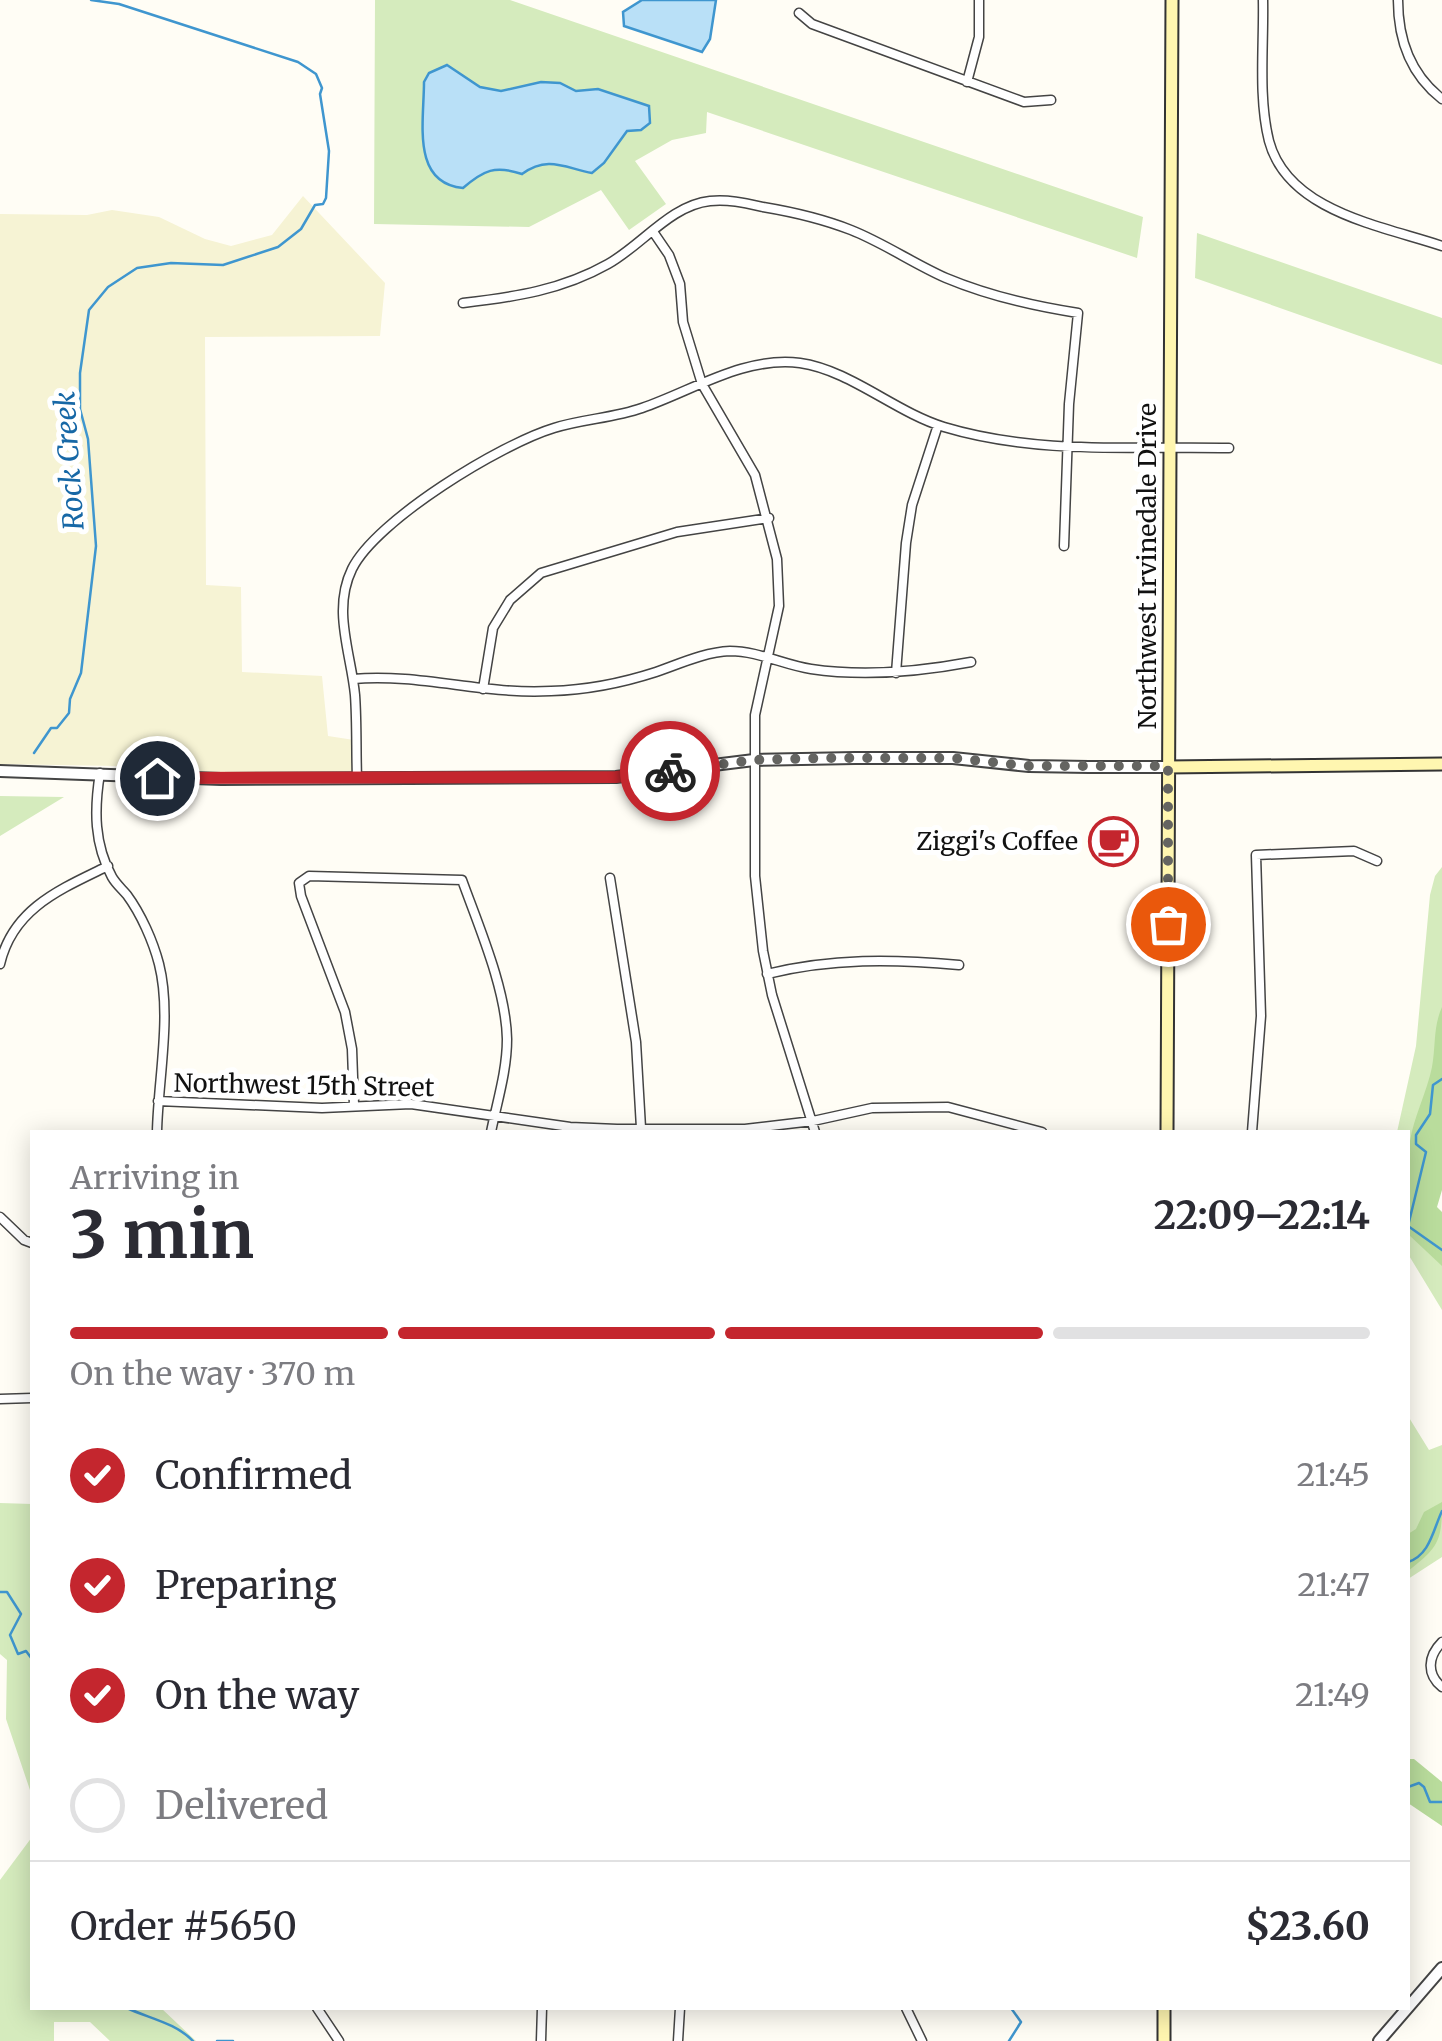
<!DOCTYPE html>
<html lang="en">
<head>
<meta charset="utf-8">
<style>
  :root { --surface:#fff; --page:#f7f7f7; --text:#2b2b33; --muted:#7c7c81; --line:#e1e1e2; --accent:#c4262e }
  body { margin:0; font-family:Merriweather,serif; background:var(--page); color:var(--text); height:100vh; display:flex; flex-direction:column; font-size:38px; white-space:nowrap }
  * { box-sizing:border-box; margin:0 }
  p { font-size:32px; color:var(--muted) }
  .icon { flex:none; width:55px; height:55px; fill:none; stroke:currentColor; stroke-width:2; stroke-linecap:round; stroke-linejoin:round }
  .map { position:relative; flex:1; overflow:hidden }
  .panel { position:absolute; left:30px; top:1130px; width:1380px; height:880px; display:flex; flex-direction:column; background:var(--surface); border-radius:0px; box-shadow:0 5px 25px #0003 }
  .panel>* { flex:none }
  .pin { position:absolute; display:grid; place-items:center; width:85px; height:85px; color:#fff; margin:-42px; border:5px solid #fff; border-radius:50%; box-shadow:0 2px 10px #0007 }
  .courier { position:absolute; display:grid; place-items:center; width:100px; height:100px; margin:-50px; border:8px solid #c4262e; border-radius:50%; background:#fff; color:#222; box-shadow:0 2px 12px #0007 }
  .headline em { font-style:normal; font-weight:700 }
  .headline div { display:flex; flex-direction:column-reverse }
  .headline { display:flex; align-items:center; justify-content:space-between; height:170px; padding:0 40px }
  h1 { font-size:65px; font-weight:700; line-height:75px }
  .bar { display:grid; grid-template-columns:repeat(4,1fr); gap:15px 10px; align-content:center; height:120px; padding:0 40px }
  .bar i { height:12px; border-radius:8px; background:var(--line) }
  .bar .current { background:var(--accent) }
  .bar p { grid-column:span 4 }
  .line { display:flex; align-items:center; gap:25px; padding:0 40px; border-top:2px solid var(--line) }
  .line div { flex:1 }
  ol { padding:0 40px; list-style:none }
  li { display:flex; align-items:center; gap:30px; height:110px }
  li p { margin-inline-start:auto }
  li .icon { padding:10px; border-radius:50%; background:var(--accent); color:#fff; stroke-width:4 }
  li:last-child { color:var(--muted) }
  li i { width:55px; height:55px; border:5px solid var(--line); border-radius:50% }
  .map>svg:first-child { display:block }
  .farmland { fill:#f6f3d4 }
  .green { fill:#d5ebbd }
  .forest { fill:#b9dc9c }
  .water { fill:#b9e0f7; stroke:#3f96cf; stroke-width:2.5 }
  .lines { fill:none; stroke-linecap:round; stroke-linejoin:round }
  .stream { stroke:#3f96cf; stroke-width:2.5 }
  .minor-casing { stroke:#444; stroke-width:11 }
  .tertiary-casing { stroke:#444; stroke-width:14 }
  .secondary-casing { stroke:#333; stroke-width:15 }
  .minor { stroke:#fff; stroke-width:8 }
  .tertiary { stroke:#fff; stroke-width:10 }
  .secondary { stroke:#fff6b0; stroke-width:11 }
  .done { stroke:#646461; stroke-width:10; stroke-dasharray:0 18 }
  .route { stroke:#c4262e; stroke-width:12 }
  .labels { text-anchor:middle; stroke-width:10; stroke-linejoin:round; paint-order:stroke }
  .street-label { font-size:25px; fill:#111; stroke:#fff }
  .poi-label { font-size:25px; fill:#111; stroke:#fff; text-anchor:end }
  .water-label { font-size:28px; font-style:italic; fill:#1768a6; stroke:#fff }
</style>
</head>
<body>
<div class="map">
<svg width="1442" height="2041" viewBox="0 0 1442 2041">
  <rect width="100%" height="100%" fill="#fffdf5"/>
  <path class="farmland" d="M 303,196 L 385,283 L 380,336 L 205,337 L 206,585 L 241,587 L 242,672 L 322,676 L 328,736 L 354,740 L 352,773 L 178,773 L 115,766 L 0,764 L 0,214 L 87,215 L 112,210 L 159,217 L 205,239 L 231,246 L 272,235 Z"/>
  <path class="green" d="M 375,0 L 510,0 L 1143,217 L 1137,258 L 707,112 L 706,133 L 672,140 L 635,161 L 666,204 L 629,230 L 601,190 L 529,227 L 374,224 Z
    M 1197,233 L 1442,318 L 1442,365 L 1195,278 Z
    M 0,796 L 64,797 L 0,836 Z
    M 1442,867 L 1442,1064 L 1408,1223 L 1442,1252 L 1442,1310 L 1408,1254 L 1408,1132 L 1397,1132 L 1416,1046 L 1430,895 L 1435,876 Z
    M 1408,1416 L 1429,1450 L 1442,1445 L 1442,1557 L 1408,1579 Z
    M 0,1503 L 32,1504 L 32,1796 L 6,1719 L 7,1660 L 0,1654 Z
    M 32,1837 L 32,2008 L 161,2008 L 196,2041 L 110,2041 L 90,2022 L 54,2022 L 54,2041 L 0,2041 L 0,1880 Z"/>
  <path class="forest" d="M 1442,1007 L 1442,1190 L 1437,1207 L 1442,1212 L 1442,1266 L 1408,1234 C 1407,1203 1405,1171 1410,1141 C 1414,1116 1427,1092 1432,1067 C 1436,1045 1433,1027 1442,1007 Z
    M 1442,1502 C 1442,1541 1439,1547 1408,1571 L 1408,1534 L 1416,1529 L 1424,1512 Z
    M 1408,1759 L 1414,1759 L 1442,1782 L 1442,1826 L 1408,1803 Z"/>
  <path class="water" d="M 642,0 L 716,0 L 710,39 L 702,52 L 624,26 L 623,12 Z
    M 447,65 L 480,87 L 501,91 L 541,82 L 560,83 L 576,91 L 598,89 L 649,106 L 650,123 L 641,130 L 627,131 L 604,163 L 592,173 C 565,168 548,155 522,174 C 495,165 484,170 463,188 C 411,183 424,122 424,82 L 429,73 Z"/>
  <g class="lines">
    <path class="stream" d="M 34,753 L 51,728 L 57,728 L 69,713 L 70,699 L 81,673 L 96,546 L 88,439 L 80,409 L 80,373 L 89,310 L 108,287 L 137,268 L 171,263 L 223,265 L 278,247 L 301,229 L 315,205 L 323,204 L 326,198 L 329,151 L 320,94 L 322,88 L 316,74 L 298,62 L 119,4 L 91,0
      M 1442,1079 L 1433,1085 L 1430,1114 L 1416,1135 L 1416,1144 L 1426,1152 L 1408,1226 L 1442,1250
      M 1408,1562 C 1430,1555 1433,1530 1442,1511
      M 0,1592 L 7,1592 L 21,1614 L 10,1635 L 18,1654 L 26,1651 L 32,1659
      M 1408,1787 L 1419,1783 L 1424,1787 L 1430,1802 L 1442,1802
      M 127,2008 C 148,2018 176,2023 193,2041
      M 217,2041 L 233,2041
      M 1009,2041 L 1021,2022 L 1011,2008"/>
    <defs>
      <path id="minor" d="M 1263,0 C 1264,45 1258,97 1269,141 C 1288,212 1383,226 1442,246
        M 1398,0 C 1398,40 1410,74 1442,99
        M 799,13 L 812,24 L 1024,102 L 1051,100
        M 967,82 L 979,37 L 979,0
        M 654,233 L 669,255 L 680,284 L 683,322 L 702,384 L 755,475 L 777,559 L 779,606 L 755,715 L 755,876 L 763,951 L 772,995 L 815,1132
        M 463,303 C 515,297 562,290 608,264 C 642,245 671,205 710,201 C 728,199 745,203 763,207 C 793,212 823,219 851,230 C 884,243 914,264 946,278 C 989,296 1033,306 1078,313 L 1069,404 L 1064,546
        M 896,673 L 906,543 L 912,505 L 938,425
        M 353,679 C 420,673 484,695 551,691 C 587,690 622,683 656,672 C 679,664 705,652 730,651 C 758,651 784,665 811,669 C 865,677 918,672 971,662
        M 483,689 L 493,628 L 510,600 L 541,573 L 677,532 L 769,518
        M 100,773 C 94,810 94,844 112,877 C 116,884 122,889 127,895 C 141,914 153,941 159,964 C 172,1015 158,1080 157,1132
        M 357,778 C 356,751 357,723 355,695 C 351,653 332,610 352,569 C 376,520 501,444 554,428 C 582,419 614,418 642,408 C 694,390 744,356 800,363 C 850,370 895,412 944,427 C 1037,455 1134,446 1229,448
        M 610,878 L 636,1042 L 641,1128
        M 0,964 C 13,908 61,889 108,866
        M 767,974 C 832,958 893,959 959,965
        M 158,1101 L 322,1108 L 411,1104 L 570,1127 L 617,1129 L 745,1129 L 813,1121 L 872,1108 L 948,1107 L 1042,1132
        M 354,1105 L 352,1049 L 345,1012 L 301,896 L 299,883 L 309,876 L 462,880 C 479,927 506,989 507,1039 C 507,1071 497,1102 491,1132
        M 1252,1132 L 1261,1016 L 1256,855 L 1354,851 L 1377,861
        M 0,1217 L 24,1240 L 32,1243
        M 0,1399 L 32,1398
        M 1442,1642 C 1428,1656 1426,1674 1442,1687
        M 317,2008 L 339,2041
        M 906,2008 L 922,2041
        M 541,2041 L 542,2008
        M 678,2041 L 680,2008"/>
      <path id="tertiary" d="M 0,771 L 221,779 L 616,777 L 754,760 L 855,758 L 953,758 L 1029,766 L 1089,767 L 1168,767
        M 1379,2041 L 1442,1968"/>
      <path id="secondary" d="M 1168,767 L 1442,764
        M 1167,1132 L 1172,0
        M 1164,2041 L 1164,2008"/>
    </defs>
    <use href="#minor" class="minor-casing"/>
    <use href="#tertiary" class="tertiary-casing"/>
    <use href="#secondary" class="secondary-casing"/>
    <use href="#minor" class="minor"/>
    <use href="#tertiary" class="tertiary"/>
    <use href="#secondary" class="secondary"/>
  </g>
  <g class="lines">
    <path class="done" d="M 670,771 L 754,760 L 826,758 L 953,758 L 1028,766 L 1168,766 L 1168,924"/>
    <path class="route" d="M 157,778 L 616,777 L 670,771"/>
  </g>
  <defs>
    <symbol id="cafe-ring" viewBox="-11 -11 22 22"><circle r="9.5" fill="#fff" stroke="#c4262e" stroke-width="1.5"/><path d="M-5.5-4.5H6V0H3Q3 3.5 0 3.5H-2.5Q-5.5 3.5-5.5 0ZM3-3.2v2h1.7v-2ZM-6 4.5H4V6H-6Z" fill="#c4262e"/></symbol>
  </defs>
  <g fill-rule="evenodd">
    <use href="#cafe-ring" x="1086" y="814" width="55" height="55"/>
  </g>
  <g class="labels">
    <g class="street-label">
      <text transform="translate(1147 566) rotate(-90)" y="9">Northwest Irvinedale Drive</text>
      <text transform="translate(304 1085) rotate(1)" y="9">Northwest 15th Street</text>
    </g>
    <g class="poi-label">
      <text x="1078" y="850">Ziggi's Coffee</text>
    </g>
    <g class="water-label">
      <text transform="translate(69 461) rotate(-94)" y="10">Rock Creek</text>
    </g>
  </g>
</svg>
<div class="pin" style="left:1168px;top:924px;background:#ea580c"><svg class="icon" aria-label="bag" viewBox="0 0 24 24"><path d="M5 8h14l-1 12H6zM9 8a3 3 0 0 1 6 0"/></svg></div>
<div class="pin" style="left:157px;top:778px;background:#1f2937"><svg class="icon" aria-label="home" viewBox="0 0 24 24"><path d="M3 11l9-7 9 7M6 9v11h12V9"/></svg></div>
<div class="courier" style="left:670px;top:771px"><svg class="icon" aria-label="bike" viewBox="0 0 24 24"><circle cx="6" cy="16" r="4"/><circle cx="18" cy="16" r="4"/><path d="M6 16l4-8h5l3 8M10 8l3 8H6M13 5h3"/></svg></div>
<section class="panel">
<div class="headline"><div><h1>3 min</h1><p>Arriving in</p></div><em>22:09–22:14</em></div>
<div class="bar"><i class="current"></i><i class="current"></i><i class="current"></i><i></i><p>On the way · 370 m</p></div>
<ol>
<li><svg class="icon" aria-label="check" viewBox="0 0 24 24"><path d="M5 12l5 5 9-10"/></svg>Confirmed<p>21:45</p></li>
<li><svg class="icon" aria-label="check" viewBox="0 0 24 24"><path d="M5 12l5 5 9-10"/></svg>Preparing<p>21:47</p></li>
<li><svg class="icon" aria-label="check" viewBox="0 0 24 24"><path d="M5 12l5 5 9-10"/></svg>On the way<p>21:49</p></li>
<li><i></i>Delivered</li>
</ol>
<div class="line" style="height:130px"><div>Order #5650</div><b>$23.60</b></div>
</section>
</div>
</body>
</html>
